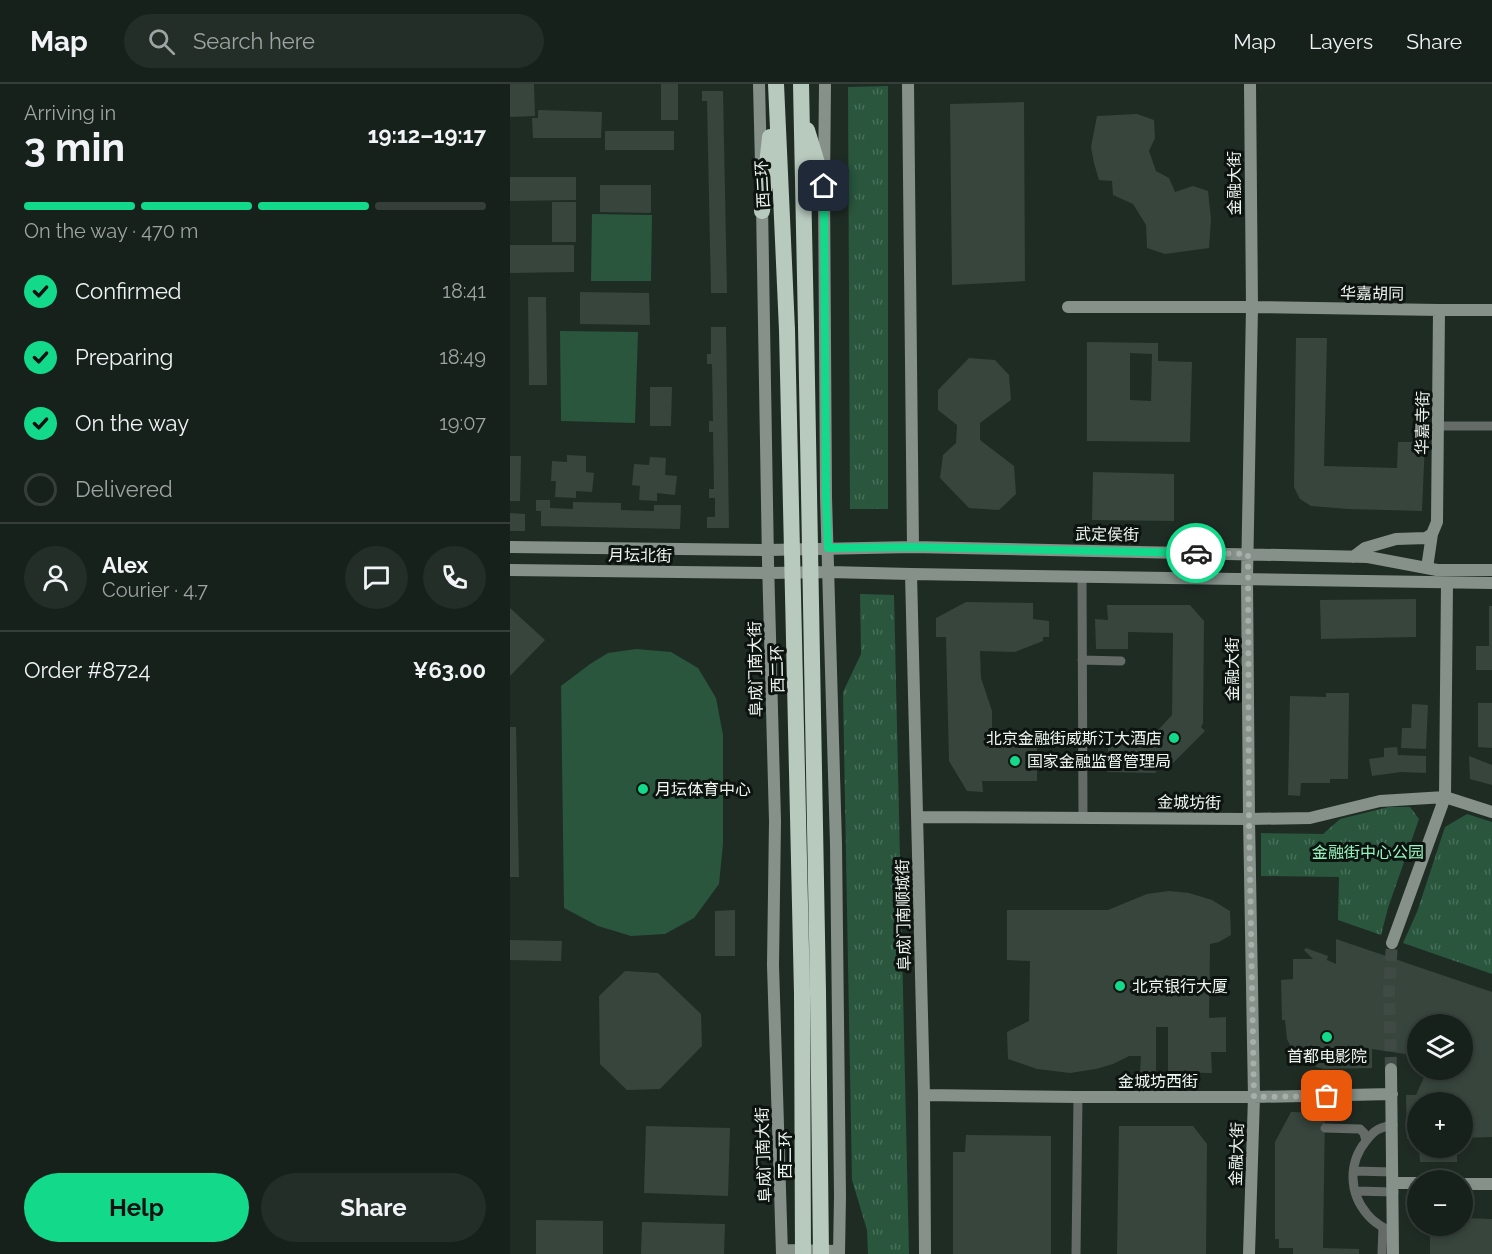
<!DOCTYPE html>
<html lang="en">
<head>
<meta charset="utf-8">
<style>
  :root { --surface:#17211b; --page:#242e28; --text:#f1f3f6; --muted:#9ea3a3; --line:#363e3a; --accent:#13d98a }
  body { margin:0; font-family:Raleway,"Noto Sans SC",sans-serif; background:var(--page); color:var(--text); height:100vh; display:flex; flex-direction:column; font-size:22px; white-space:nowrap }
  * { box-sizing:border-box; margin:0 }
  p { font-size:20px; color:var(--muted) }
  .icon { flex:none; width:33px; height:33px; fill:none; stroke:currentColor; stroke-width:2; stroke-linecap:round; stroke-linejoin:round }
  .map { position:relative; flex:1; overflow:hidden }
  .sheet { display:flex; flex-direction:column; background:var(--surface); width:510px }
  .sheet>* { flex:none }
  .buttons { position:absolute; left:897px; top:930px; display:grid; gap:12px }
  .buttons a { display:grid; place-items:center; width:66px; height:66px; border-radius:50%; background:var(--surface); box-shadow:0 3px 9px #0003,0 0 0 2px var(--line); font-size:30px }
  .pin { position:absolute; display:grid; place-items:center; width:51px; height:51px; color:#fff; margin:-26px; border-radius:12px; box-shadow:0 3px 9px #0006 }
  .courier { position:absolute; display:grid; place-items:center; width:60px; height:60px; margin:-30px; border:4px solid #13d98a; border-radius:50%; background:#fff; color:#222; box-shadow:0 2px 8px #0007 }
  .summary em { font-style:normal; font-weight:700 }
  .summary div { display:flex; flex-direction:column-reverse }
  .summary { display:flex; align-items:center; justify-content:space-between; height:102px; padding:0 24px }
  h1 { font-size:39px; font-weight:700; line-height:45px }
  .bar { display:grid; grid-template-columns:repeat(4,1fr); gap:9px 6px; align-content:center; height:72px; padding:0 24px }
  .bar i { height:8px; border-radius:4px; background:var(--line) }
  .bar .selected { background:var(--accent) }
  .bar p { grid-column:span 4 }
  .line { display:flex; align-items:center; gap:15px; padding:0 24px; border-top:2px solid var(--line) }
  .line div { flex:1 }
  .round { display:grid; place-items:center; flex:none; width:63px; height:63px; border-radius:32px; background:var(--page) }
  ol { padding:0 24px; list-style:none }
  li { display:flex; align-items:center; gap:18px; height:66px }
  li p { margin-inline-start:auto }
  li .icon { padding:6px; border-radius:50%; background:var(--accent); color:#111; stroke-width:4 }
  li:last-child { color:var(--muted) }
  li i { width:33px; height:33px; border:3px solid var(--line); border-radius:50% }
  .cta { display:flex; gap:12px; margin-top:auto; padding:12px 24px }
  .cta a { flex:1; height:69px; border-radius:36px; background:var(--accent); color:#111; font-size:24px; font-weight:700; line-height:69px; text-align:center }
  .cta a+a { background:var(--page); color:var(--text) }
  header { display:flex; align-items:center; gap:36px; box-sizing:border-box; height:84px; padding:0 30px; background:var(--surface); border-bottom:2px solid var(--line) }
  header strong { font-size:28px }
  nav { display:flex; gap:33px; margin-inline-start:auto; font-size:21px }
  .search { width:420px; height:54px; background:var(--page); display:flex; align-items:center; gap:15px; box-sizing:border-box; padding:0 21px; border-radius:33px; color:var(--muted); font-size:22px }
  main { display:flex; flex:1; min-height:0 }
  .map>svg:first-child { display:block }
  .grass { fill:url(#grass-tufts) }
  .pitch { fill:#29563d }
  .building { fill:#37453c; fill-rule:evenodd }
  .lines { fill:none; stroke-linecap:round; stroke-linejoin:round }
  .secondary-tunnel { stroke:#3e4a43; stroke-width:12; stroke-dasharray:12 6; stroke-linecap:butt }
  .street { stroke:#656b67; stroke-width:9 }
  .secondary { stroke:#86918a; stroke-width:12 }
  .highway { stroke:#b8c9be; stroke-width:16 }
  .highway-bridge { stroke:#b8c9be; stroke-width:16 }
  .done { stroke:#a6afa9; stroke-width:6; stroke-dasharray:0 10.8 }
  .route { stroke:#13d98a; stroke-width:8 }
  .poi-dot { fill:#13d98a; stroke:#0d130f; stroke-width:2 }
  .labels { text-anchor:middle; stroke-width:6; stroke-linejoin:round; paint-order:stroke }
  .street-label { font-size:16px; fill:#eef6f1; stroke:#0d130f }
  .poi-label { font-size:16px; fill:#eef6f1; stroke:#0d130f; text-anchor:start }
  .park-label { font-size:16px; fill:#97f6c0; stroke:#0d130f }
</style>
</head>
<body>
<header>
<strong>Map</strong>
<div class="search"><svg class="icon" aria-label="search" viewBox="0 0 24 24"><circle cx="10" cy="10" r="6"/><path d="M15 15l6 6"/></svg>Search here</div>
<nav><a>Map</a><a>Layers</a><a>Share</a></nav>
</header>
<main>
<section class="sheet">
<div class="summary"><div><h1>3 min</h1><p>Arriving in</p></div><em>19:12–19:17</em></div>
<div class="bar"><i class="selected"></i><i class="selected"></i><i class="selected"></i><i></i><p>On the way · 470 m</p></div>
<ol>
<li><svg class="icon" aria-label="check" viewBox="0 0 24 24"><path d="M5 12l5 5 9-10"/></svg>Confirmed<p>18:41</p></li>
<li><svg class="icon" aria-label="check" viewBox="0 0 24 24"><path d="M5 12l5 5 9-10"/></svg>Preparing<p>18:49</p></li>
<li><svg class="icon" aria-label="check" viewBox="0 0 24 24"><path d="M5 12l5 5 9-10"/></svg>On the way<p>19:07</p></li>
<li><i></i>Delivered</li>
</ol>
<div class="line" style="height:108px"><a class="round"><svg class="icon" aria-label="person" viewBox="0 0 24 24"><circle cx="12" cy="8" r="4"/><path d="M4 21q1-7 8-7t8 7"/></svg></a><div><b>Alex</b><p>Courier · 4.7</p></div><a class="round"><svg class="icon" aria-label="chat" viewBox="0 0 24 24"><path d="M4 5h16v11H9l-5 4z"/></svg></a><a class="round"><svg class="icon" aria-label="phone" viewBox="0 0 24 24"><path d="M5 4h4l2 5-3 2q2 4 5 5l2-3 5 2v4C11 20 4 13 5 4z"/></svg></a></div>
<div class="line" style="height:78px"><div>Order #8724</div><b>¥63.00</b></div>
<div class="cta"><a>Help</a><a>Share</a></div>
</section>
<div class="map">
<svg width="982" height="1170" viewBox="0 0 982 1170">
  <defs>
    <pattern id="grass-tufts" width="24" height="20" patternUnits="userSpaceOnUse" patternTransform="scale(1.5)"><rect width="24" height="20" fill="#29563d"/><path d="M3 7l-1-3M5 7V3M7 7l1-3M15 17l-1-3M17 17v-4M19 17l1-3" fill="none" stroke="#486f5a"/></pattern>
  </defs>
  <rect width="100%" height="100%" fill="#1f2c24"/>
  <path class="grass" d="M 378,2 L 378,425 L 340,425 L 338,3 Z
    M 350,510 L 384,511 L 399,1170 L 358,1170 L 357,1146 L 342,1096 L 333,608 L 351,570 Z
    M 879,723 L 900,723 L 909,735 L 878,824 L 871,851 L 828,836 L 829,793 L 751,792 L 751,749 L 813,750 L 830,735 Z
    M 957,730 L 982,738 L 982,890 L 893,859 L 907,828 L 935,743 Z"/>
  <path class="pitch" d="M 82,130 L 142,131 L 141,197 L 81,197 Z
    M 50,247 L 128,248 L 125,339 L 51,337 Z
    M 126,565 L 161,568 L 188,584 L 206,614 L 213,651 L 213,760 L 209,800 L 184,834 L 155,850 L 121,852 L 88,842 L 54,824 L 51,602 L 80,580 L 98,569 Z"/>
  <path class="building" d="M 0,0 L 24,0 L 25,32 L 0,33 Z
    M 151,0 L 168,0 L 168,36 L 151,36 Z
    M 192,7 L 213,7 L 217,209 L 201,209 L 197,17 L 192,17 Z
    M 514,18 L 515,197 L 442,201 L 440,20 Z
    M 29,26 L 92,28 L 91,54 L 23,54 L 22,34 L 28,34 L 28,27 Z
    M 627,30 L 644,36 L 645,54 L 639,67 L 646,87 L 659,94 L 665,108 L 683,102 L 698,107 L 701,135 L 699,164 L 655,170 L 637,164 L 636,141 L 623,120 L 603,111 L 602,97 L 589,96 L 584,79 L 581,63 L 587,32 Z
    M 95,47 L 164,47 L 164,66 L 95,66 Z
    M 0,93 L 66,93 L 66,116 L 0,117 Z
    M 90,101 L 141,101 L 141,129 L 90,128 Z
    M 42,118 L 66,118 L 66,158 L 42,158 Z
    M 0,161 L 64,161 L 64,188 L 0,189 Z
    M 70,208 L 139,209 L 140,241 L 70,240 Z
    M 18,213 L 36,213 L 37,301 L 19,301 Z
    M 201,243 L 216,243 L 219,444 L 197,444 L 197,433 L 205,433 L 205,414 L 199,414 L 199,405 L 204,405 L 203,348 L 199,348 L 199,337 L 203,337 L 202,280 L 197,280 L 197,270 L 201,270 Z
    M 786,254 L 817,254 L 814,382 L 887,384 L 888,358 L 915,358 L 912,427 L 838,425 L 801,422 L 790,415 L 784,403 Z
    M 577,258 L 648,259 L 648,277 L 682,278 L 680,358 L 577,357 ZM 620,269 L 642,270 L 641,317 L 620,316 Z
    M 459,274 L 485,276 L 499,291 L 501,316 L 470,339 L 470,356 L 504,382 L 506,410 L 489,426 L 459,424 L 430,394 L 433,371 L 446,359 L 447,341 L 428,326 L 428,306 Z
    M 140,303 L 162,303 L 161,342 L 140,342 Z
    M 57,371 L 76,372 L 76,388 L 84,389 L 82,408 L 66,407 L 66,414 L 45,413 L 46,397 L 41,397 L 42,377 L 57,378 Z
    M 0,372 L 11,372 L 10,417 L 0,417 Z
    M 140,373 L 156,374 L 155,391 L 167,392 L 165,411 L 147,409 L 147,417 L 129,416 L 130,402 L 122,401 L 124,380 L 139,381 Z
    M 583,388 L 664,390 L 664,437 L 582,436 Z
    M 26,416 L 40,416 L 40,424 L 63,425 L 63,418 L 111,419 L 111,426 L 144,427 L 144,421 L 171,421 L 170,445 L 31,442 L 31,427 L 26,427 Z
    M 0,429 L 15,430 L 15,447 L 0,447 Z
    M 906,515 L 906,553 L 811,555 L 810,516 Z
    M 456,518 L 523,519 L 523,535 L 539,537 L 539,553 L 533,553 L 533,557 L 505,568 L 470,567 L 471,594 L 482,627 L 482,656 L 527,657 L 527,697 L 472,697 L 473,708 L 457,707 L 439,677 L 436,553 L 426,553 L 426,534 Z
    M 597,521 L 680,521 L 694,537 L 693,639 L 691,643 L 695,647 L 655,687 L 651,683 L 645,689 L 597,688 L 598,659 L 636,659 L 662,631 L 663,549 L 618,548 L 618,565 L 586,565 L 585,535 L 598,536 Z
    M 979,522 L 982,522 L 982,586 L 966,586 L 966,562 L 979,562 Z
    M 0,524 L 35,556 L 0,592 Z
    M 816,609 L 839,609 L 838,695 L 820,695 L 820,699 L 791,699 L 790,712 L 778,711 L 780,612 L 816,613 Z
    M 968,619 L 982,619 L 982,664 L 968,663 Z
    M 902,620 L 918,621 L 916,665 L 891,664 L 892,644 L 901,644 Z
    M 0,643 L 6,643 L 9,793 L 0,793 Z
    M 887,663 L 888,671 L 916,672 L 916,689 L 891,688 L 862,692 L 859,675 L 874,673 L 874,664 Z
    M 959,672 L 982,681 L 982,701 L 960,695 Z
    M 659,807 L 679,809 L 702,816 L 720,827 L 721,851 L 709,858 L 700,860 L 699,934 L 716,933 L 716,968 L 701,968 L 702,989 L 658,988 L 658,943 L 646,943 L 646,988 L 630,988 L 631,972 L 619,972 L 603,980 L 586,985 L 560,989 L 527,985 L 498,975 L 497,948 L 519,937 L 520,877 L 497,876 L 497,826 L 598,826 L 637,810 Z
    M 225,826 L 225,872 L 205,872 L 205,827 Z
    M 826,855 L 982,908 L 982,1053 L 952,1054 L 952,1018 L 908,1018 L 908,1055 L 897,1055 L 896,1011 L 906,1011 L 917,986 L 952,986 L 952,940 L 908,940 L 908,972 L 862,965 L 862,984 L 814,985 L 795,980 L 785,971 L 777,955 L 775,936 L 772,936 L 771,896 L 783,895 L 783,875 L 803,875 L 794,866 L 796,864 L 818,872 L 817,876 L 826,880 Z
    M 0,856 L 52,857 L 51,877 L 0,876 Z
    M 115,887 L 148,889 L 191,930 L 192,962 L 150,1005 L 117,1006 L 90,980 L 89,912 Z
    M 781,1028 L 815,1029 L 813,1164 L 849,1165 L 849,1170 L 783,1170 L 783,1164 L 769,1164 L 769,1155 L 765,1155 L 765,1058 Z
    M 136,1042 L 220,1044 L 218,1112 L 134,1109 Z
    M 609,1042 L 683,1042 L 697,1060 L 696,1170 L 607,1170 Z
    M 456,1051 L 541,1052 L 541,1170 L 443,1170 L 443,1068 L 455,1068 Z
    M 909,1064 L 947,1064 L 947,1078 L 910,1078 Z
    M 952,1134 L 982,1135 L 982,1170 L 920,1170 L 920,1142 L 952,1142 Z
    M 26,1136 L 93,1137 L 93,1170 L 26,1170 Z
    M 132,1138 L 215,1140 L 214,1170 L 131,1170 Z"/>
  <g class="lines">
    <path class="secondary-tunnel" d="M 881,985 L 879,906 L 882,859"/>
    <path class="street" d="M 928,342 L 982,342
      M 572,493 L 573,733
      M 572,576 L 611,577
      M 883,1041 C 878,1042 873,1043 869,1045 C 864,1047 859,1053 856,1057 C 838,1079 839,1109 857,1130 C 864,1139 874,1144 884,1149
      M 815,1044 L 850,1045 L 854,1049 L 856,1057
      M 844,1087 L 883,1088
      M 845,1107 L 884,1108
      M 566,1170 L 568,1013
      M 872,1170 L 873,1143"/>
    <path class="secondary" d="M 249,0 L 251,80
      M 315,0 L 314,102 L 316,413 L 326,760 L 330,1112 L 329,1170
      M 398,0 L 403,463
      M 252,121 L 258,478 L 265,737 L 263,881 L 272,1170
      M 558,223 L 742,223 L 929,226 L 982,226
      M 0,463 L 258,466 L 403,463 L 858,473 L 927,486 L 982,486
      M 843,473 L 855,464 L 886,455 L 916,454 L 922,450
      M 917,484 L 922,450 L 927,438 L 929,226
      M 0,486 L 259,489 L 319,488 L 401,490 L 982,499
      M 401,490 L 414,1011 L 415,1170
      M 407,733 L 739,735 L 800,734 L 870,717 L 935,713 L 982,728
      M 882,859 L 935,713 L 937,499
      M 881,985 L 883,1170
      M 414,1011 L 568,1013 L 744,1013 L 882,1010
      M 884,1099 L 908,1099
      M 952,1100 L 982,1100
      M 272,1166 L 329,1167
      M 739,1170 L 744,1013 L 739,735 L 737,495 L 742,223 L 740,0"/>
    <path class="highway" d="M 266,0 L 277,246
      M 291,0 L 296,242
      M 297,46 L 314,102
      M 252,127 L 260,53"/>
    <path class="highway-bridge" d="M 296,242 L 308,908 L 311,1170
      M 277,246 L 292,909 L 293,1170"/>
  </g>
  <g class="lines">
    <path class="done" d="M 686,469 L 738,470 L 739,735 L 744,1013 L 817,1012"/>
    <path class="route" d="M 314,102 L 316,412 L 318,464 L 403,463 L 686,469"/>
  </g>
  <g class="poi-dot">
    <circle cx="664" cy="654" r="6"/>
    <circle cx="505" cy="677" r="6"/>
    <circle cx="133" cy="705" r="6"/>
    <circle cx="610" cy="902" r="6"/>
    <circle cx="817" cy="953" r="6"/>
  </g>
  <g class="labels">
    <g class="street-label">
      <text transform="translate(724 99) rotate(-90)" y="6">金融大街</text>
      <text transform="translate(252 100) rotate(-93)" y="6">西二环</text>
      <text transform="translate(862 209) rotate(1)" y="6">华嘉胡同</text>
      <text transform="translate(912 339) rotate(-89)" y="6">华嘉寺街</text>
      <text transform="translate(597 450) rotate(1)" y="6">武定侯街</text>
      <text transform="translate(130 471) rotate(1)" y="6">月坛北街</text>
      <text transform="translate(245 585) rotate(-91)" y="6">阜成门南大街</text>
      <text transform="translate(267 585) rotate(-91)" y="6">西二环</text>
      <text transform="translate(722 585) rotate(-90)" y="6">金融大街</text>
      <text transform="translate(679 718) rotate(1)" y="6">金城坊街</text>
      <text transform="translate(393 831) rotate(-91)" y="6">阜成门南顺城街</text>
      <text x="648" y="1003">金城坊西街</text>
      <text transform="translate(726 1070) rotate(-88)" y="6">金融大街</text>
      <text transform="translate(253 1071) rotate(-92)" y="6">阜成门南大街</text>
      <text transform="translate(275 1071) rotate(-90)" y="6">西二环</text>
    </g>
    <g class="poi-label">
      <text x="652" y="660" text-anchor="end">北京金融街威斯汀大酒店</text>
      <text x="517" y="683">国家金融监督管理局</text>
      <text x="145" y="711">月坛体育中心</text>
      <text x="622" y="908">北京银行大厦</text>
      <text x="817" y="978" text-anchor="middle">首都电影院</text>
    </g>
    <g class="park-label">
      <text x="858" y="774">金融街中心公园</text>
    </g>
  </g>
</svg>
<div class="buttons">
<a><svg class="icon" aria-label="layers" viewBox="0 0 24 24"><path d="M12 4l9 5-9 5-9-5zM3 14l9 5 9-5"/></svg></a>
<a>+</a>
<a>−</a>
</div>
<div class="pin" style="left:817px;top:1012px;background:#ea580c"><svg class="icon" aria-label="bag" viewBox="0 0 24 24"><path d="M5 8h14l-1 12H6zM9 8a3 3 0 0 1 6 0"/></svg></div>
<div class="pin" style="left:314px;top:102px;background:#1f2937"><svg class="icon" aria-label="home" viewBox="0 0 24 24"><path d="M3 11l9-7 9 7M6 9v11h12V9"/></svg></div>
<div class="courier" style="left:686px;top:469px"><svg class="icon" aria-label="car" viewBox="0 0 24 24"><path d="M5 17H2v-5l4-1 3-4h7l3 4 3 1v5h-3M9 17h6M6 11h13"/><circle cx="7" cy="17" r="2"/><circle cx="17" cy="17" r="2"/></svg></div>
</div>
</main>
</body>
</html>
